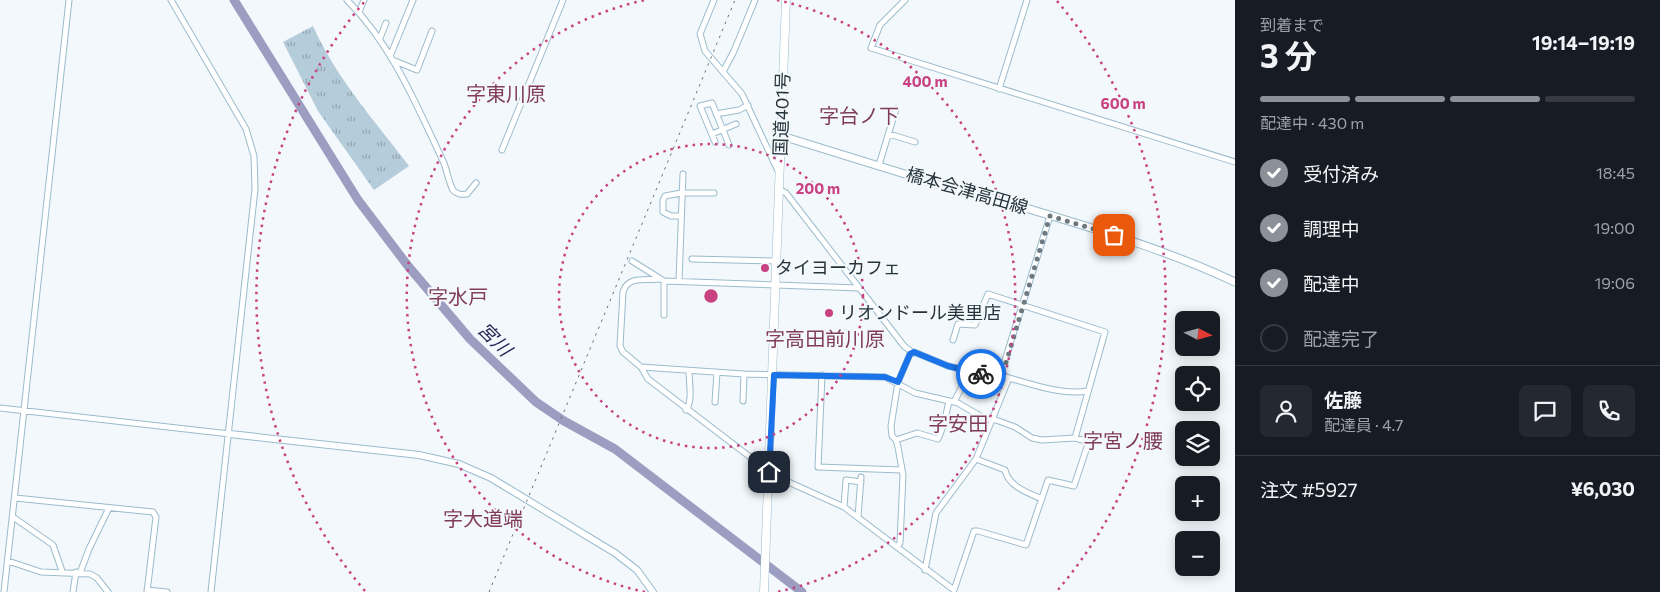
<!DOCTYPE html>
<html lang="ja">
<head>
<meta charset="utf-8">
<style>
  :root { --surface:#171b24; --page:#242831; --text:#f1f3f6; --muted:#9ea1a6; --line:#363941; --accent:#8c9099 }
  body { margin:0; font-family:Commissioner,"Noto Sans JP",sans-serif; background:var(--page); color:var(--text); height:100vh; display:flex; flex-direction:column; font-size:19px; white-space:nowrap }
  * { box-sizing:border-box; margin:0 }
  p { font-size:16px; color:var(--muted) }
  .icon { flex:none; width:28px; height:28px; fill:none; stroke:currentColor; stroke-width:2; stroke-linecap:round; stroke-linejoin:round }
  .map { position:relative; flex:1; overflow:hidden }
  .details { display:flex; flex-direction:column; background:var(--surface); width:425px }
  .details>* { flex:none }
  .needle { width:32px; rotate:96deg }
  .buttons { position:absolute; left:1175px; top:311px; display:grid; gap:10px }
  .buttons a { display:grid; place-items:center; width:45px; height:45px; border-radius:8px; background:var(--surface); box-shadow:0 2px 12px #0003; font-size:25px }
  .pin { position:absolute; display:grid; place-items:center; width:42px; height:42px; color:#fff; margin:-21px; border-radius:10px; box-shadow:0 2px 8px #0006 }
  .courier { position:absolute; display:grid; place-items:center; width:50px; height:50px; margin:-25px; border:4px solid #1a73e8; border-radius:50%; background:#fff; color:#222; box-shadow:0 1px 6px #0007 }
  .summary em { font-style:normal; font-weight:700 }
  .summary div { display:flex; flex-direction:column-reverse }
  .summary { display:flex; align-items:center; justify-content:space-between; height:85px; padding:0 25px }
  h1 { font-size:32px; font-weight:700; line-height:38px }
  .bar { display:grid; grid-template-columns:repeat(4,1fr); gap:8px 5px; align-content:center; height:60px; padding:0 25px }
  .bar i { height:6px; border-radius:4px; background:var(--line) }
  .bar .on { background:var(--accent) }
  .bar p { grid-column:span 4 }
  .line { display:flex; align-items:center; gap:12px; padding:0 25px; border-top:1px solid var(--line) }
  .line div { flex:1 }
  .round { display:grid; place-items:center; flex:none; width:52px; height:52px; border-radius:8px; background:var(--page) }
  ol { padding:0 25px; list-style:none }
  li { display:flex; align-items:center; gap:15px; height:55px }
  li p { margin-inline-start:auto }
  li .icon { padding:5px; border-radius:50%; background:var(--accent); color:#fff; stroke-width:4 }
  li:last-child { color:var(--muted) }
  li i { width:28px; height:28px; border:2px solid var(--line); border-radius:50% }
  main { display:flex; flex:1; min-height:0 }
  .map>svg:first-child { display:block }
  .grass { fill:url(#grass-tufts) }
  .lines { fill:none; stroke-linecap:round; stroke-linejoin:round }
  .river { stroke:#9c9ec1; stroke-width:9 }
  .minor-casing { stroke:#9bbbcd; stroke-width:7 }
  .tertiary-casing { stroke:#9bbbcd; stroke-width:8 }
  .secondary-casing { stroke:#9bbbcd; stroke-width:9 }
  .trunk-casing { stroke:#9bbbcd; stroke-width:9 }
  .minor { stroke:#fff; stroke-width:5 }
  .tertiary { stroke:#fff; stroke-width:6 }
  .secondary { stroke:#fff; stroke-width:7 }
  .trunk { stroke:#fff; stroke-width:8 }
  .rail { stroke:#68737a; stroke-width:1; stroke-dasharray:2.5 5; stroke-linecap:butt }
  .done { stroke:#6d787f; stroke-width:5; stroke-dasharray:0 9 }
  .route { stroke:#1a73e8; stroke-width:6 }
  .ring { fill:none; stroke:#c84180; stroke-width:2.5; stroke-dasharray:2.5 5 }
  .poi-dot { fill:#c84180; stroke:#f2f8fc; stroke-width:2 }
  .labels { text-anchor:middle; stroke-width:4; stroke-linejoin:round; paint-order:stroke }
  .street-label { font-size:18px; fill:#26333b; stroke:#f2f8fc }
  .poi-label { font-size:18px; fill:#26333b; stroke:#f2f8fc; text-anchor:start }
  .water-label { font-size:19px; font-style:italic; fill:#262452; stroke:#f2f8fc }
  .quarter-label { font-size:20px; fill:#803c58; stroke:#f2f8fc }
  .centre { fill:#c84180; stroke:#f2f8fc; stroke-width:2.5 }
  .ring-label { font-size:15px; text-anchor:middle; font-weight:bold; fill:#c84180; stroke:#f2f8fc; stroke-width:4; stroke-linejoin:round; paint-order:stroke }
</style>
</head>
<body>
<main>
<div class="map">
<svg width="1235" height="592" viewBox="0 0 1235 592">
  <defs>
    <pattern id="grass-tufts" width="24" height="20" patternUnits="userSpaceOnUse" patternTransform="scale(1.25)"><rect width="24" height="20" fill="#b5ccda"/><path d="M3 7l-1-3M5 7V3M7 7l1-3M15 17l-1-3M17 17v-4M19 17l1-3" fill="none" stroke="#93a6b2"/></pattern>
  </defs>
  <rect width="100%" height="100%" fill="#f2f8fc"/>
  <path class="grass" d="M 313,26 C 336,78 375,121 409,166 L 374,190 L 318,111 L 283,42 Z"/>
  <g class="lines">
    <path class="river" d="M 234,0 L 358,200 L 408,266 L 470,339 L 536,402 L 564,421 L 615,449 L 802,592"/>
    <defs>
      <path id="minor" d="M 171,0 L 246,129 L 254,156 L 255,189 L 211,592
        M 347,0 C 392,45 416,104 443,161 C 447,169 448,181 453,190 C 456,194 462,195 467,194 L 476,183
        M 714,0 L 700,34 L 705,51 L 742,94 L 778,171
        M 905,0 L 880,25 L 871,48 L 1235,162
        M 359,12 L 364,0
        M 380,38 L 386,23
        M 391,54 L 413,0
        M 395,61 L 417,70 L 432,31
        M 724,70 L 734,51 L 755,0
        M 999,89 L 1027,0
        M 716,114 L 739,110 L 748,105
        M 712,134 L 736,124
        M 889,134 L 915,142
        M 715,142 L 700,106 L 712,103 L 729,145
        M 502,150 L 563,0
        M 879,165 L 896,109
        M 780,190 L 786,193 L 904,346 L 913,353
        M 680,216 L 671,216 L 663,212 L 663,200 L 665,196 L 681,193 L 714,193
        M 1050,216 L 1001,373 L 1002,376 C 1028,383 1062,396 1088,391
        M 692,259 L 777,261
        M 632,261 L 664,281 L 859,288
        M 659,279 C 646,281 628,275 623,292 L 620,346 L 623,352 L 641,367 L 744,374 L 885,377 L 915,393 L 958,403 L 987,420 L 996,420 L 1015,427 L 1032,438 L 1042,440 L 1075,438 L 1105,332 L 988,294 L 975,325 L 958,324 L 953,340
        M 679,281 L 683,174
        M 664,315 L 664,281
        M 641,367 L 648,379 L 775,476 L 844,507 L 954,590 L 974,531 L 978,531 L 1026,545 L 1048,480 L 1074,486 L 1088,444 L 1086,441 L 1075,438
        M 822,375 L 818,467 L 902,470
        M 743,401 L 744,374
        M 715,402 L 717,373
        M 954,402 L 970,371
        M 0,408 L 230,434
        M 686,410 C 693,401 689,383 689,371
        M 896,440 L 917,433 L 938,439 L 944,424 L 949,401
        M 976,459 L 1005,470 C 1008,486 1028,493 1042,499
        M 15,498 L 153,512 L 156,517 L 147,592
        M 844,507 L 846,480 L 861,482
        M 13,517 L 53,545 L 62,571
        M 858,517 L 861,477
        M 897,547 L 900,543 L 903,475 L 898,447 L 896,440 L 892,436 L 891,426 L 898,382 L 910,354 L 914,352 L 948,366 L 998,378 L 1002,376
        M 8,561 L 41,572 L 90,574 L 97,578 L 108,592
        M 925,570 L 936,513 L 976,459 L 1009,378
        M 80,573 L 89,549 L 109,508
        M 147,590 L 167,592
        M 4,592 L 69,0
        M 73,592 L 76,572"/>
      <path id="tertiary" d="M 230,434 L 419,455 L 459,464 L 491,478 L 615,553 L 637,570 L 653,592"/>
      <path id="secondary" d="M 782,136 L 966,193 L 989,197 C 1072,222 1156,245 1235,282"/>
      <path id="trunk" d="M 764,592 L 786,0"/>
    </defs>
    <use href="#minor" class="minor-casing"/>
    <use href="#tertiary" class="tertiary-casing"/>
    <use href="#secondary" class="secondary-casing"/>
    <use href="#trunk" class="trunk-casing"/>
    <use href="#minor" class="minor"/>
    <use href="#tertiary" class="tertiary"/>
    <use href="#secondary" class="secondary"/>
    <use href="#trunk" class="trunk"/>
    <path class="rail" d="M 489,592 L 735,0"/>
  </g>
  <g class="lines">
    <path class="done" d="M 981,374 L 998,378 L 1002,376 L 1050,216 L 1114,235"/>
    <path class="route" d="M 769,472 L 774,375 L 885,377 L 898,382 L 910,354 L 914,352 L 948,366 L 981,374"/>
  </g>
  <g class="ring">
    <circle cx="711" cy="296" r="152"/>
    <path d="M645 592A303 303 0 0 1 645 0M777 0A303 303 0 0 1 777 592"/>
    <path d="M365 591A455 455 0 0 1 365 1M1057 1A455 455 0 0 1 1057 591"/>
  </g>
  <g class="poi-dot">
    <circle cx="765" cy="268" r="5"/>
    <circle cx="829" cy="313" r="5"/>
  </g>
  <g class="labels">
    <g class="street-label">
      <text transform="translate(782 114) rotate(-88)" y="6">国道401号</text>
      <text transform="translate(967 191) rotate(16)" y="6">橋本会津高田線</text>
    </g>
    <g class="poi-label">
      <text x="775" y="274">タイヨーカフェ</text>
      <text x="839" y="319">リオンドール美里店</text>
    </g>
    <g class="water-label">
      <text transform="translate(495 339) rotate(45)" y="7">宮川</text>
    </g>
    <g class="quarter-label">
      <text x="506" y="101">字東川原</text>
      <text x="859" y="123">字台ノ下</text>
      <text x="458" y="304">字水戸</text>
      <text x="825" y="346">字高田前川原</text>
      <text x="958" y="431">字安田</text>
      <text x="1123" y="448">字宮ノ腰</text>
      <text x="483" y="526">字大道端</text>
    </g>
  </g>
  <circle cx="711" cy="296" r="8" class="centre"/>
  <g class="ring-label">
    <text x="925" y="87">400 m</text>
    <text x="1123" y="109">600 m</text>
    <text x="818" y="194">200 m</text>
  </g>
</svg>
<div class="buttons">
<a><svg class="needle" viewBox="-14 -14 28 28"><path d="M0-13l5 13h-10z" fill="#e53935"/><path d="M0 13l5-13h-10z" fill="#9ea1a6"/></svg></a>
<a><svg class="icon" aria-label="locate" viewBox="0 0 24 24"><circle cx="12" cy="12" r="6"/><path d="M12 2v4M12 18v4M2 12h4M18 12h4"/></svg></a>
<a><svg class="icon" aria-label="layers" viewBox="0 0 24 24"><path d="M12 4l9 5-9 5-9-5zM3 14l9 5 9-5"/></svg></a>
<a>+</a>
<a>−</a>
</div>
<div class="pin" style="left:1114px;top:235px;background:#ea580c"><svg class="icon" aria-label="bag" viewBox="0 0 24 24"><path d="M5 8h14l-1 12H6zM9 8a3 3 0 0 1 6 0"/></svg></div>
<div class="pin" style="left:769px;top:472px;background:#1f2937"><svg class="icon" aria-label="home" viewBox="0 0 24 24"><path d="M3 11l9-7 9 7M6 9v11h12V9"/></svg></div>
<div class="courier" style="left:981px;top:374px"><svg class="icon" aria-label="bike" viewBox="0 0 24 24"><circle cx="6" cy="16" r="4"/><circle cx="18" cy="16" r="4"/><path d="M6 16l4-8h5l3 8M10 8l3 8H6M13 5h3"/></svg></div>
</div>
<section class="details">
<div class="summary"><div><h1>3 分</h1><p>到着まで</p></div><em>19:14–19:19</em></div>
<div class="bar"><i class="on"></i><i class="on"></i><i class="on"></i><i></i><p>配達中 · 430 m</p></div>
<ol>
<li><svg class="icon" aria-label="check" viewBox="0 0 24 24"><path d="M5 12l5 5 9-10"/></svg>受付済み<p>18:45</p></li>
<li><svg class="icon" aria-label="check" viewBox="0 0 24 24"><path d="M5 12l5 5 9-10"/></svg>調理中<p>19:00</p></li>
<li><svg class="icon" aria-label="check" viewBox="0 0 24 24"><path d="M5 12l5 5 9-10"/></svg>配達中<p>19:06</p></li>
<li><i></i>配達完了</li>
</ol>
<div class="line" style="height:90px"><a class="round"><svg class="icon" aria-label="person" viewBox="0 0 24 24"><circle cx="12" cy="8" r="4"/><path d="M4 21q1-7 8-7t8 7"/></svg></a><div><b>佐藤</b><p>配達員 · 4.7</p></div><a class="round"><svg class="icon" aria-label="chat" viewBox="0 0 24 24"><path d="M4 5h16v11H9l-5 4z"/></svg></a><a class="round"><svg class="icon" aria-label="phone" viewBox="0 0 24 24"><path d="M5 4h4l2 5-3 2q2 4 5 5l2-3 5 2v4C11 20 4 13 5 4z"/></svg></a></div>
<div class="line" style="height:65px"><div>注文 #5927</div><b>¥6,030</b></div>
</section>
</main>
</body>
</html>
